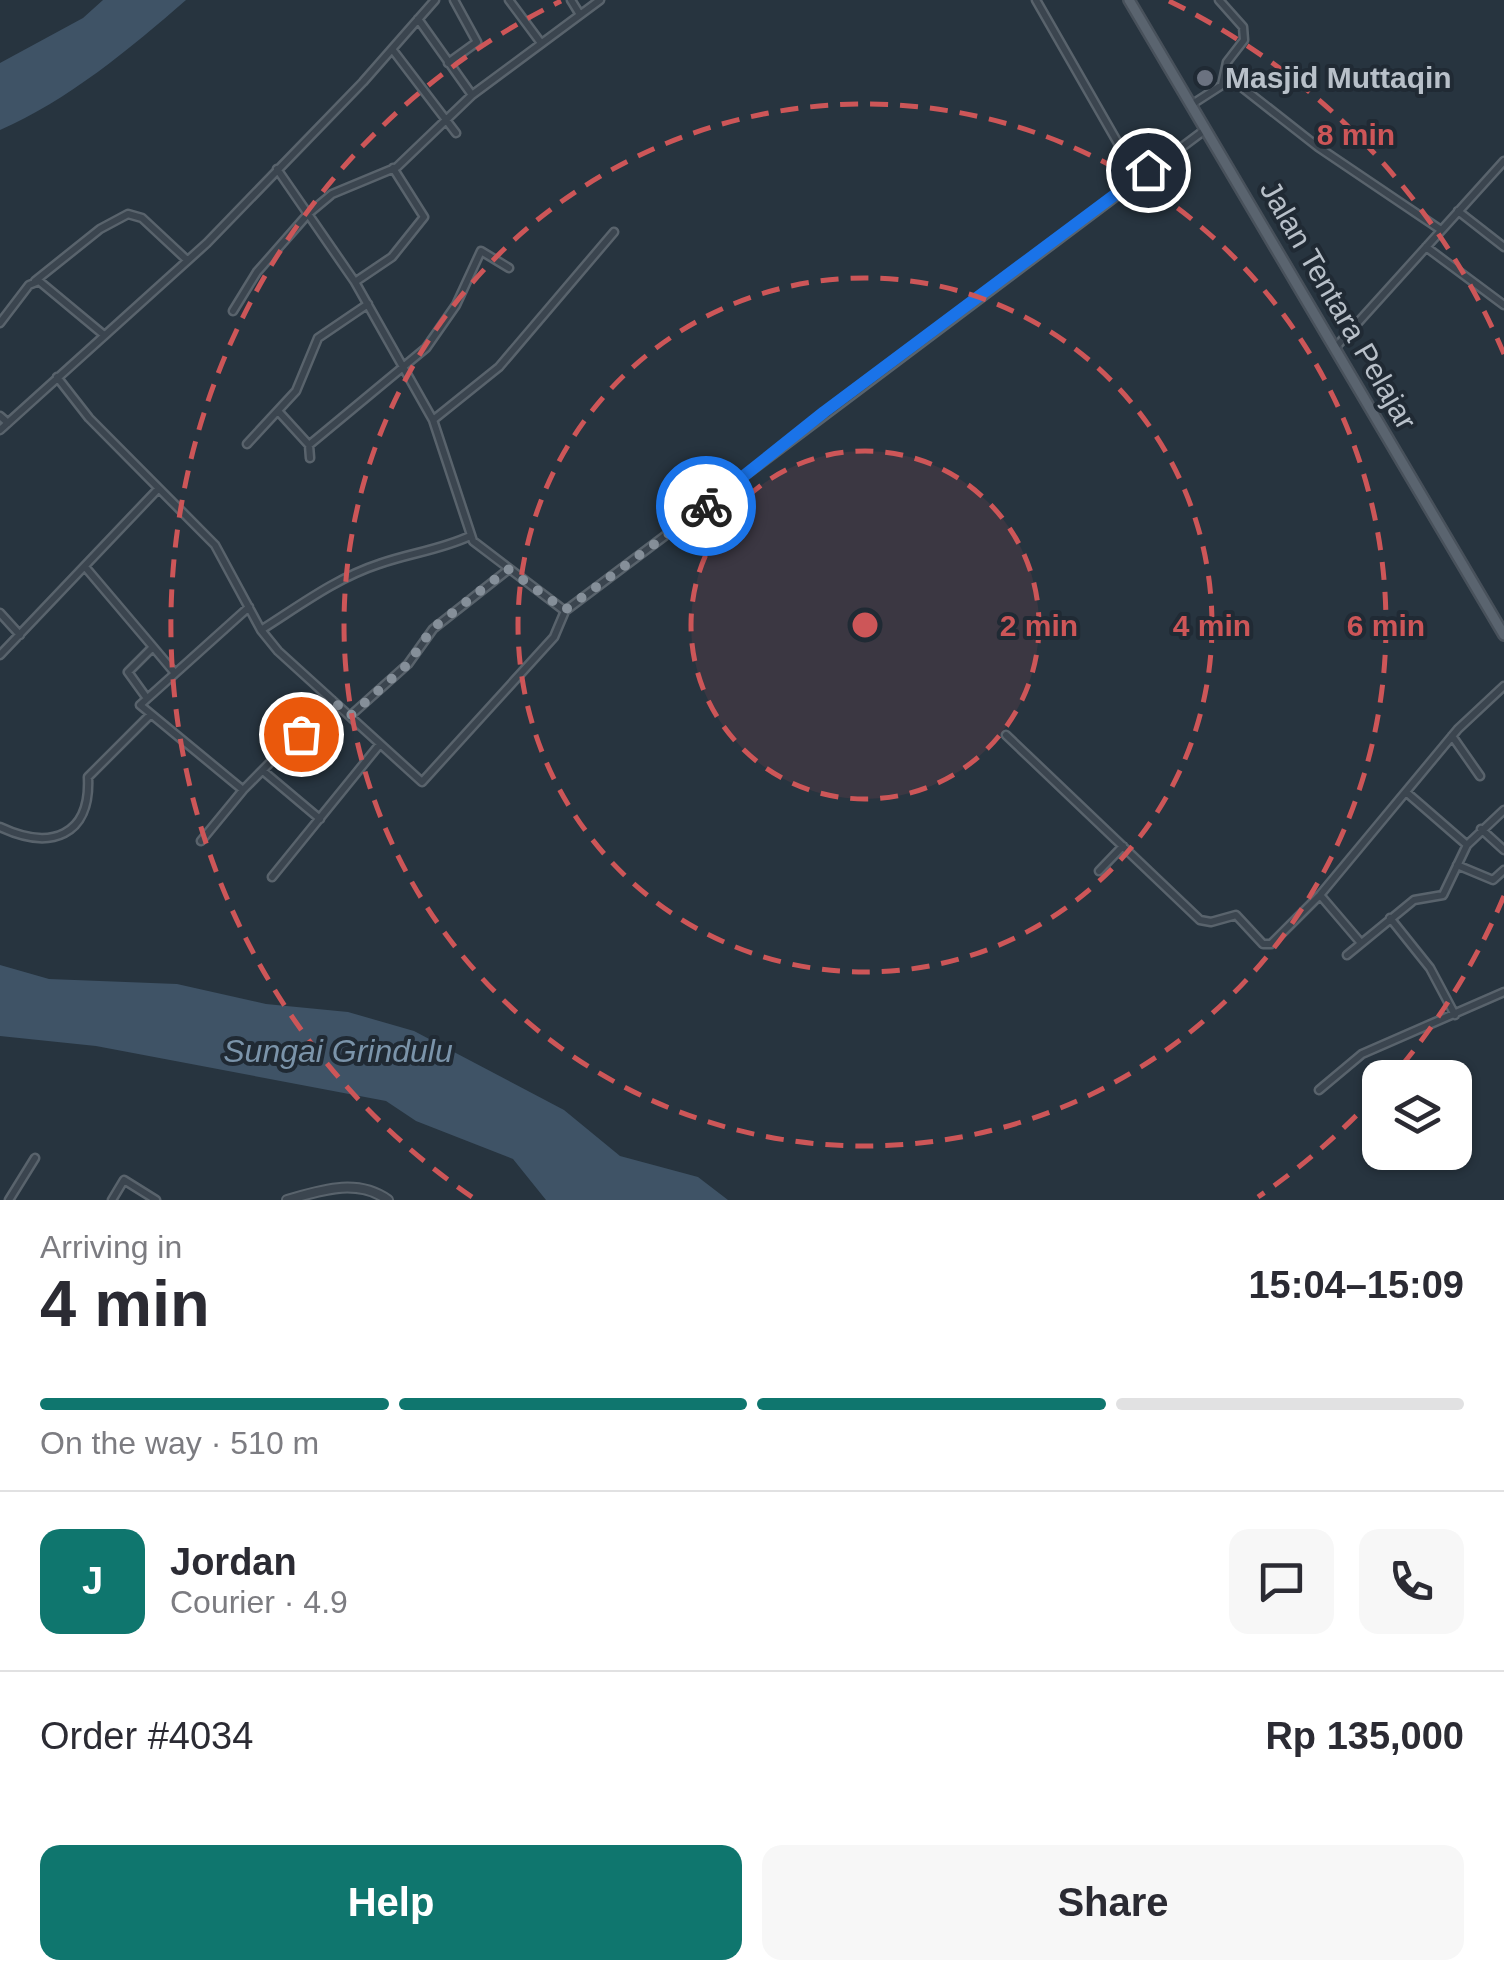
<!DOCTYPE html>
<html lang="en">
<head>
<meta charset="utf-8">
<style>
  :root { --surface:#fff; --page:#f7f7f7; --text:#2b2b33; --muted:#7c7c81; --line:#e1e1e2; --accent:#0f766e }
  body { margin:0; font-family:Helvetica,sans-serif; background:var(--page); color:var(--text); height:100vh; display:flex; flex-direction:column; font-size:38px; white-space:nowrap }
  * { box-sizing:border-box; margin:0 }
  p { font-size:32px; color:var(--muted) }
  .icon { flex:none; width:55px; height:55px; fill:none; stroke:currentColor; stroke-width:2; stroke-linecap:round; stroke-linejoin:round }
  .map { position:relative; height:1200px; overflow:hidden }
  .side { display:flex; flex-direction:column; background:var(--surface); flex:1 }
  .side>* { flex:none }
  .fabs { position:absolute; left:1362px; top:1060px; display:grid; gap:20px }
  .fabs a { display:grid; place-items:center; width:110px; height:110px; border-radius:20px; background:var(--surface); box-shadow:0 2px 8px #0004; font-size:50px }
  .pin { position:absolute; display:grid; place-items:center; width:85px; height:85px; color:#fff; margin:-42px; border:5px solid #fff; border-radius:50%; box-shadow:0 2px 10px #0007 }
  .courier { position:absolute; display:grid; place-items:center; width:100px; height:100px; margin:-50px; border:8px solid #1a73e8; border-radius:50%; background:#fff; color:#222; box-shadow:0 2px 12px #0007 }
  .summary em { font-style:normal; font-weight:800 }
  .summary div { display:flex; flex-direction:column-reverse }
  .summary { display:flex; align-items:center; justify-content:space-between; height:170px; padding:0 40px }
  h1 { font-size:65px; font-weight:800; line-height:75px }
  .bar { display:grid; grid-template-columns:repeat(4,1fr); gap:15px 10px; align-content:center; height:120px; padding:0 40px }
  .bar i { height:12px; border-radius:8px; background:var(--line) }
  .bar .on { background:var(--accent) }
  .bar p { grid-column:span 4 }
  .line { display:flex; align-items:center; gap:25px; padding:0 40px; border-top:2px solid var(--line) }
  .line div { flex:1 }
  .round { display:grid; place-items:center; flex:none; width:105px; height:105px; border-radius:20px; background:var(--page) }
  .action { display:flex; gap:20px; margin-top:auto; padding:20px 40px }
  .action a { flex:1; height:115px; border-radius:20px; background:var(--accent); color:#fff; font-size:40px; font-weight:800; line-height:115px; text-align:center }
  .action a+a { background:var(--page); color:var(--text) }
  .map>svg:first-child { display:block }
  .water { fill:#3f5366 }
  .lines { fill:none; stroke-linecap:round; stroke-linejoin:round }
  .minor-casing { stroke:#59636c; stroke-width:11 }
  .tertiary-casing { stroke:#59636c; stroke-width:12 }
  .primary-casing { stroke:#48515b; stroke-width:14 }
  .minor { stroke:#3b454f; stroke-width:6 }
  .tertiary { stroke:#3b454f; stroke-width:8 }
  .primary { stroke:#5a646f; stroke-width:9 }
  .done { stroke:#858f99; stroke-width:10; stroke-dasharray:0 18 }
  .route { stroke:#1a73e8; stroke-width:12 }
  .ring { fill:none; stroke:#cd5658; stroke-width:5; stroke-dasharray:18 12 }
  .worship-dot { fill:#6b7280; stroke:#202a34; stroke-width:4 }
  .labels { text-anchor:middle; stroke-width:8; stroke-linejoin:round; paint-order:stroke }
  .poi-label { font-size:30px; font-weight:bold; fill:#b8c0c9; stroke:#202a34; text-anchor:start }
  .street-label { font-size:30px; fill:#b8c0c9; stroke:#202a34 }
  .water-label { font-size:32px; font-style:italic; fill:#7b94aa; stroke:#202a34 }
  .centre { fill:#cd5658; stroke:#202a34; stroke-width:5 }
  .ring-label { font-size:30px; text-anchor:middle; font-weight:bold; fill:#cd5658; stroke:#202a34; stroke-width:8; stroke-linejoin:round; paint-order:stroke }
</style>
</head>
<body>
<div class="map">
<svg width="1504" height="1200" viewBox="0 0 1504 1200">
  <rect width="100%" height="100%" fill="#27343f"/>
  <path class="water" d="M 103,0 L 186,0 C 131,48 67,101 0,130 L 0,63 L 83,18 Z
    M 0,965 L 49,979 L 177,984 L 266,1004 L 348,1012 L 414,1031 L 564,1110 L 620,1156 L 698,1177 L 728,1200 L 546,1200 L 513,1159 L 416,1121 L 386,1101 L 96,1046 L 0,1036 Z"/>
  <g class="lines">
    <defs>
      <path id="minor" d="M 509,0 L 541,43
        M 571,0 L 579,13
        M 1036,0 L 1138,178
        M 418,19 L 472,95
        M 392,49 L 456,133
        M 448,63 L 477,42 L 454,0
        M 1225,74 L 1318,147 L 1441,230
        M 1191,105 L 1222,85 L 1227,62 L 1244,40 L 1243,27 L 1219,0
        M 277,169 L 355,282 L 433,420 L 473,541 L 565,611
        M 1458,211 L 1504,247
        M 1426,247 L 1504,305
        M 35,281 L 100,229 L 128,214 L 142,218 L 187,260
        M 355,282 L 392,257 L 424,217 L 393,168
        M 233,311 L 257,272 L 308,214 L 332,194 L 397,167 L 472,95 L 600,0
        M 0,323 L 29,285 L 39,281 L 104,335
        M 1335,348 L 1504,161
        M 57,377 L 89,418 L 215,545 L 261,630 L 278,651 L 422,782 L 554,637 L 565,611 L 1206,129
        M 278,411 L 309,445 L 426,348 L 456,305 L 481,251 L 509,268
        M 0,416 L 8,423
        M 433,420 L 499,367 L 614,232
        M 0,430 L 207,243 L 363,82 L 435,0
        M 247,444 L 296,391 L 318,338 L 368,304
        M 309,445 L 310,458
        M 86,568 L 153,647 L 128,672 L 146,697
        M 0,613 L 20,635
        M 261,630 C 299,606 336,578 379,564 C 410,553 440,550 470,536
        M 153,647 L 174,672
        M 0,655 L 158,489
        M 350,716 L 408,664 L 433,629 L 509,569
        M 1006,735 L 1200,920 L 1211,922 L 1236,915 L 1263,944 L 1271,944 L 1320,895 L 1458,729 L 1504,686
        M 1452,736 L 1480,776
        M 263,771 L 320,819
        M 243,790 L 140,705 L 249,607
        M 1406,792 L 1467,845
        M 0,827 C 51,851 91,836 88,777 L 150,715
        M 1481,829 L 1504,850
        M 201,841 L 243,790 L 332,700
        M 1457,865 L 1493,880 L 1504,870
        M 1099,871 L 1123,846
        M 272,877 L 380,744
        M 1320,895 L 1361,943
        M 1390,918 L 1430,968 L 1455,1015
        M 1347,955 L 1414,900 L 1443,895 L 1467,845 L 1504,810
        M 1319,1090 L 1362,1054 L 1504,992
        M 9,1200 L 35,1158
        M 112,1200 L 124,1180 L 156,1200"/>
      <path id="tertiary" d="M 287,1200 C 322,1190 357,1178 388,1200"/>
      <path id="primary" d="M 1129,0 L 1504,635"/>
    </defs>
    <use href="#minor" class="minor-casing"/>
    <use href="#tertiary" class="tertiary-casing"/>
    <use href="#primary" class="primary-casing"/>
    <use href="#minor" class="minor"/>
    <use href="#tertiary" class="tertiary"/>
    <use href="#primary" class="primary"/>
  </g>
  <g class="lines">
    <path class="done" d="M 301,734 L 332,700 L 350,716 L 408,664 L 432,629 L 508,569 L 565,610 L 706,506"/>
    <path class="route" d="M 706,506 L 824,412 L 1148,170"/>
  </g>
  <circle cx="865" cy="625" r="174" fill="#cd5658" fill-opacity=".12"/>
  <g class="ring">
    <circle cx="865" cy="625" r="174"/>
    <circle cx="865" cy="625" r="347"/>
    <circle cx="865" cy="625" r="521"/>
    <path d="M1504 896A694 694 0 0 1 1393 1076M1377 1094A694 694 0 0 1 1258 1197M472 1197A694 694 0 0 1 561 1M1169 1A694 694 0 0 1 1504 354"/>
  </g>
  <circle class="worship-dot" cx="1205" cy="78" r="10"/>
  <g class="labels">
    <g class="poi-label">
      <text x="1225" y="88">Masjid Muttaqin</text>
    </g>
    <g class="street-label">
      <text transform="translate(1338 305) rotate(60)" y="10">Jalan Tentara Pelajar</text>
    </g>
    <g class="water-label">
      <text x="338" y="1062">Sungai Grindulu</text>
    </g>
  </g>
  <circle cx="865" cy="625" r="15" class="centre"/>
  <g class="ring-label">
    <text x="1356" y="145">8 min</text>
    <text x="1039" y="636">2 min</text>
    <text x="1212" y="636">4 min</text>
    <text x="1386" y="636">6 min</text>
  </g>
</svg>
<div class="fabs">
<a><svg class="icon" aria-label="layers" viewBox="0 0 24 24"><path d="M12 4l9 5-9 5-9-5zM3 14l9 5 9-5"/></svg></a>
</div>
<div class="pin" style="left:301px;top:734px;background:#ea580c"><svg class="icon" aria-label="bag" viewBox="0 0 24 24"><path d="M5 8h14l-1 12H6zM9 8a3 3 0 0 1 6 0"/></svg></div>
<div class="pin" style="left:1148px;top:170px;background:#1f2937"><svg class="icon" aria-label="home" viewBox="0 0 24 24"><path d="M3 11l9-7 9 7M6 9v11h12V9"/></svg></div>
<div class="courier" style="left:706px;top:506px"><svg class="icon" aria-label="bike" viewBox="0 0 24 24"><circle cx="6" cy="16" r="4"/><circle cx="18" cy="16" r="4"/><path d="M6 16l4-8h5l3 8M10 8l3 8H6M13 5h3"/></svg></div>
</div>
<section class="side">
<div class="summary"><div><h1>4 min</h1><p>Arriving in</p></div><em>15:04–15:09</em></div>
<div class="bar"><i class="on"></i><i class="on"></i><i class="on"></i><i></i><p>On the way · 510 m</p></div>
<div class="line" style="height:180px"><b class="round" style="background:var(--accent);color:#fff">J</b><div><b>Jordan</b><p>Courier · 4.9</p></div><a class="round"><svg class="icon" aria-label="chat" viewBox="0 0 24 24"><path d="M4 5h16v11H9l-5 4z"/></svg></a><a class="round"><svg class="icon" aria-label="phone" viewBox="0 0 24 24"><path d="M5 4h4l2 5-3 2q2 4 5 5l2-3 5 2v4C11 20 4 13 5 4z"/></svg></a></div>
<div class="line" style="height:130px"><div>Order #4034</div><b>Rp 135,000</b></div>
<div class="action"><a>Help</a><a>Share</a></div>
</section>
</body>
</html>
